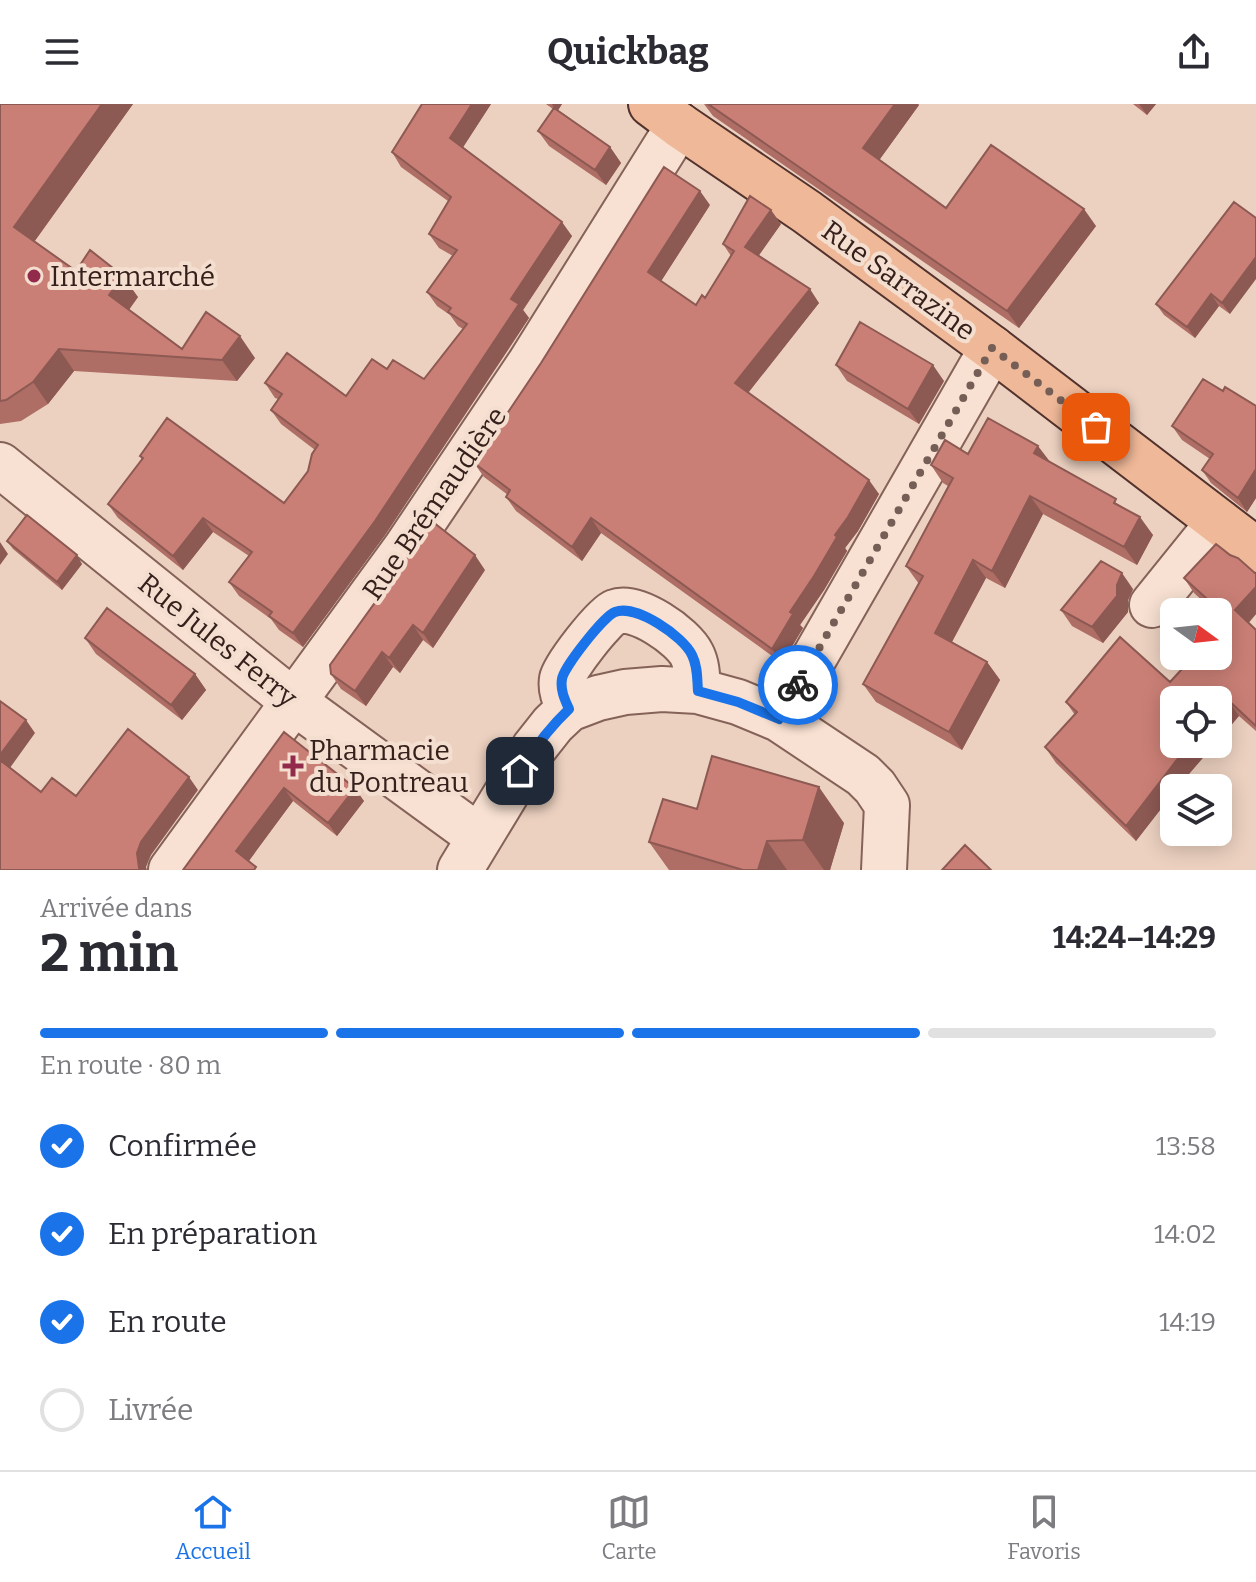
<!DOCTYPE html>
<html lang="fr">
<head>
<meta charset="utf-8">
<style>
  :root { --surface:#fff; --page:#f2f2f3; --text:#2b2b33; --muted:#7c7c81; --line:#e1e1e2; --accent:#1a73e8 }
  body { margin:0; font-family:Bitter,serif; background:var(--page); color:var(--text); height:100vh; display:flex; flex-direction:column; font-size:30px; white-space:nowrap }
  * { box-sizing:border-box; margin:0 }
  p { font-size:26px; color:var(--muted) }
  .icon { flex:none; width:44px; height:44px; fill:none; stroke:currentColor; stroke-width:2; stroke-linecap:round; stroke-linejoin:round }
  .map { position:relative; height:766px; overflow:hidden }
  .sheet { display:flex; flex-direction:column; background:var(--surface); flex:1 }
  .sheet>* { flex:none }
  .needle { width:52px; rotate:105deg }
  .fabs { position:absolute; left:1160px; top:494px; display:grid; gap:16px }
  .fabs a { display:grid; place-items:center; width:72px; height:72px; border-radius:12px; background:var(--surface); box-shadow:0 4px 20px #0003; font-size:40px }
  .pin { position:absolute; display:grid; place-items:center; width:68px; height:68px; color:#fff; margin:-34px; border-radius:16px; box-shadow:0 4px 12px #0006 }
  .courier { position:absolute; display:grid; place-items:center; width:80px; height:80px; margin:-40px; border:6px solid #1a73e8; border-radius:50%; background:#fff; color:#222; box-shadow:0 2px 10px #0007 }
  .headline em { font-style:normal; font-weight:700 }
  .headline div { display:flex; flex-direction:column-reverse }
  .headline { display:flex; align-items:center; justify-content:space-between; height:136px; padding:0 40px }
  h1 { font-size:52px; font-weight:700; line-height:60px }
  .bar { display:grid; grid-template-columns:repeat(4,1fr); gap:12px 8px; align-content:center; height:96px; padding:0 40px }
  .bar i { height:10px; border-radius:6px; background:var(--line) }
  .bar .selected { background:var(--accent) }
  .bar p { grid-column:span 4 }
  ol { padding:0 40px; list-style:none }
  li { display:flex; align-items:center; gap:24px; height:88px }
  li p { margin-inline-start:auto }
  li .icon { padding:8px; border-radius:50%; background:var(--accent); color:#fff; stroke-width:4 }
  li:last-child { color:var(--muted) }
  li i { width:44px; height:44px; border:4px solid var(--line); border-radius:50% }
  header { display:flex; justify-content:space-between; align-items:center; height:104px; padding:0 40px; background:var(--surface); font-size:36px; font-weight:700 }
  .tab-bar { display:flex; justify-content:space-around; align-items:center; height:112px; border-top:2px solid var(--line); background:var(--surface); font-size:22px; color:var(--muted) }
  .tab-bar a { display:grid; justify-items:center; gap:4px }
  .tab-bar .selected { color:var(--accent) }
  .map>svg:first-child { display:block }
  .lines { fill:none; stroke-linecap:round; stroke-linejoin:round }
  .minor-casing { stroke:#856258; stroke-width:48 }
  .major-casing { stroke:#52322d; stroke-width:48 }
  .minor { stroke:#f8e1d2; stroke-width:44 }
  .major { stroke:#efb898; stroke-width:44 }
  .wall { fill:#ae6d65 }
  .shaded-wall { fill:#8d5953 }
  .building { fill:#ca7f76; stroke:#8d5953; stroke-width:2 }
  .done { stroke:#755e55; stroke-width:8; stroke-dasharray:0 14.4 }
  .route { stroke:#1a73e8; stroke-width:10 }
  .poi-dot { fill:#922a4c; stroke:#f4decf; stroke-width:3 }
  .labels { text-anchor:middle; stroke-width:8; stroke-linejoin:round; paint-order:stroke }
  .poi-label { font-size:28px; fill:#35201c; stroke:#f4decf; text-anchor:start }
  .street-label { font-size:28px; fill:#35201c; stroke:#f4decf }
</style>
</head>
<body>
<header><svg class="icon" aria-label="menu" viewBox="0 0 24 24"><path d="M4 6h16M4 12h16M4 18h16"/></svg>Quickbag<svg class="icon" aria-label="share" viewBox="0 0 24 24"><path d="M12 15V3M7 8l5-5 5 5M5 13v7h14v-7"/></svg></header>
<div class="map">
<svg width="1256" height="766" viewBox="0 0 1256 766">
  <rect width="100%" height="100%" fill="#ecd1c0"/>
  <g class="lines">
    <defs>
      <path id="minor" d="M 0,361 L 294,598 L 479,733
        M 1152,501 L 1219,418
        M 569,605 C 565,596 560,586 562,575 C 564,564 604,512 615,508 C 636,500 683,532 692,551 C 698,563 697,575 698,587
        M 779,615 L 992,244
        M 171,766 L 405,445 L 530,259 L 679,21
        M 460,766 L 534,644 L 553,620 L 569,605 L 598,594 L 625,588 L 662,585 L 698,587 L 738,598 L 779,615 L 863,671 L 875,683 L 887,701 L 884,766"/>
      <path id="major" d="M 651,0 L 679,21 L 807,108 L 992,244 L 1256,446"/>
    </defs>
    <use href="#minor" class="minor-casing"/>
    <use href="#major" class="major-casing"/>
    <use href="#minor" class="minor"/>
    <use href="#major" class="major"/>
  </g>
  <path class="wall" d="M 0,0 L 133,0 L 34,138 L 76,167 L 138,193 L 129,206 L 182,245 L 255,254 L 237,277 L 74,267 L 48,300 L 21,317 L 0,320 Z
    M 422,0 L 491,0 L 463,43 L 572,132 L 523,206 L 529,214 L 385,431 L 303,543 L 279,526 L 271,515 L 239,492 L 229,478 L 249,452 L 213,428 L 183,466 L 118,414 L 108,400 L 142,356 L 140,352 L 284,399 L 308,367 L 315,346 L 281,320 L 271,306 L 278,295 L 275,294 L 265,279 L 346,292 L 387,265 L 424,275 L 463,225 L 458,222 L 450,211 L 437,202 L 427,188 L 453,152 L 439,144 L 429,130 L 448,97 L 401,63 L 392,48 Z
    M 546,0 L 562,0 L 558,6 L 610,43 L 621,59 L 606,81 L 549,42 L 538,27 L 553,5 Z
    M 704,0 L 918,0 L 919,1 L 879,56 L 946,104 L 1096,122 L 1019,224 L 713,12 Z
    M 1133,0 L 1156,0 L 1147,11 Z
    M 1234,98 L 1230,210 L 1219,202 L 1195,234 L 1164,211 L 1156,200 Z
    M 710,101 L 661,177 L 696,201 L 705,194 L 731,152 L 723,140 L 781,120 L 758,152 L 819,199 L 748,288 L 879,390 L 858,427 L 845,444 L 847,447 L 824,486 L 800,521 L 803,524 L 782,559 L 601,429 L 582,457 L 516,407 L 506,393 L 508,391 L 484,373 L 474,359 Z
    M 836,261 L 944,277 L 919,320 L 847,277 Z
    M 1223,287 L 1256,302 L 1256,394 L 1247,408 L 1211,379 L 1202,366 L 1210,355 L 1182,336 L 1172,322 Z
    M 968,350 L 1050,358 L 1121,402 L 1153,431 L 1137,461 L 1043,410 L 1005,484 L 986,474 L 952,538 L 987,558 L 1000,576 L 962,646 L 876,598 L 863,580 L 919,480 L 906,462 L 948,382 L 943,379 L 931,361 Z
    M 7,437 L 82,460 L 62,486 L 13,445 Z
    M 485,466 L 433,544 L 423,536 L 400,569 L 393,563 L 366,602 L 341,585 L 331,570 Z
    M 1256,470 L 1256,510 L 1248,519 L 1256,526 L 1256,627 L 1239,612 L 1174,640 L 1215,640 L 1186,672 L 1174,684 L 1174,688 L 1136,737 L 1056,659 L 1045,643 L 1075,611 L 1066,598 L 1170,578 L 1225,517 L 1218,510 L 1218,508 L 1215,508 L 1194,489 L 1184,474 Z
    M 1133,485 L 1128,496 L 1128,508 L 1103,539 L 1072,522 L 1061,506 Z
    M 85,534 L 195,570 L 206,586 L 182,616 L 96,550 Z
    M 284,628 L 364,697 L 337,732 L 293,697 L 248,757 L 183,766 Z
    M 697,705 L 844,719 L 830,766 L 669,766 L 649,738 Z"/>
  <path class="shaded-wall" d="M 102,0 L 133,0 L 29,145 L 14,123 Z
    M 472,0 L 491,0 L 460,48 L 450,34 Z
    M 552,0 L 562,0 L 557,8 Z
    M 895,0 L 918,0 L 919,1 L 875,62 L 863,44 Z
    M 1139,0 L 1156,0 L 1147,11 Z
    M 610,43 L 621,59 L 606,81 L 595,66 Z
    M 700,87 L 710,101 L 658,182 L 648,168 Z
    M 1084,105 L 1096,122 L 1019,224 L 1007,207 Z
    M 771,106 L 781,120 L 755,157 L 745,143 Z
    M 562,118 L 572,132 L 523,206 L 529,214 L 385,431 L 303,543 L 293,529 Z
    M 1256,153 L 1256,175 L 1230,210 L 1222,199 Z
    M 123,172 L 138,193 L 124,212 L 109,191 Z
    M 810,185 L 819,199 L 745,293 L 735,279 Z
    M 1211,190 L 1219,202 L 1195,234 L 1187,223 Z
    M 240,232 L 255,254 L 237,277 L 222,256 Z
    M 59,245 L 74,267 L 48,300 L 33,278 Z
    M 933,261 L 944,277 L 919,320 L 908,305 Z
    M 1038,342 L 1051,359 L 1034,349 Z
    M 1256,365 L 1256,394 L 1247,408 L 1238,394 Z
    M 869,376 L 879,390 L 858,427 L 845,444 L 847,447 L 824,486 L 800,521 L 803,524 L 782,559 L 772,545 L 790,508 L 835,431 Z
    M 1030,392 L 1043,410 L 1005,484 L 992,467 Z
    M 1140,413 L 1153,431 L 1137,461 L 1124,443 Z
    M 203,414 L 213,428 L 183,466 L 173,452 Z
    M 591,414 L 601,429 L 582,457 L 572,443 Z
    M 0,438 L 8,450 L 0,461 Z
    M 77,451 L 82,460 L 62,486 L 57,478 Z
    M 475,451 L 485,466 L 433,544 L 423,529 Z
    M 973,456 L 986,474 L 947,547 L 935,529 Z
    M 1122,469 L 1133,485 L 1128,496 L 1128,508 L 1103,539 L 1092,523 Z
    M 1256,483 L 1256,510 L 1246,522 L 1235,506 Z
    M 413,521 L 423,536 L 400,569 L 389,554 Z
    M 382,548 L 393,563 L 366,602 L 355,587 Z
    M 987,558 L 1000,576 L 962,646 L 949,628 Z
    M 195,570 L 206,586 L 182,616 L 171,601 Z
    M 1229,597 L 1239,612 L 1218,637 L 1218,609 Z
    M 26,616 L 35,629 L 7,668 L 0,658 L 0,651 Z
    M 1191,640 L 1215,640 L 1177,684 L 1174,684 L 1174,688 L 1136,737 L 1126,722 L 1176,657 Z
    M 189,673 L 198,686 L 151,751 L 146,763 L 147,766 L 141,766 L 139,764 L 137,749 L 141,738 Z
    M 819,683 L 844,719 L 830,766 L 824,766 L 803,736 Z
    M 284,684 L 293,697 L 246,761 L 236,747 Z
    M 355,684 L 364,697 L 337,732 L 328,719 Z
    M 767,737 L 787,766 L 758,766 Z"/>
  <path class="building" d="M 0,0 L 102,0 L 14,123 L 76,167 L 90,146 L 123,172 L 109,191 L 182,245 L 206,208 L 240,232 L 222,256 L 59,245 L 33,278 L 6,296 L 0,297 Z
    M 422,0 L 472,0 L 450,34 L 562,118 L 511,195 L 519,200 L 375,417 L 293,529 L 269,512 L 272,508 L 229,478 L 252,448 L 203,414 L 173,452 L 108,400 L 143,354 L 140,352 L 167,314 L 284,399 L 308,367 L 312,350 L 318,341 L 271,306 L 282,290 L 265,279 L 287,249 L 346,292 L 372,255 L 387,265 L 393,256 L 424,275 L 467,220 L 448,208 L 451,204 L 427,188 L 457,146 L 429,130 L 451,93 L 392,48 Z
    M 708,0 L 895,0 L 863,44 L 946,104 L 991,41 L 1084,105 L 1007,207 Z
    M 554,4 L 610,43 L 595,66 L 538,27 Z
    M 664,63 L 700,87 L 648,168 L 696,201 L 702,191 L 705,194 L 734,147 L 723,140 L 750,92 L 771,106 L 745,143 L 810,185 L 735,279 L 869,376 L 848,413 L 835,431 L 837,433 L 814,472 L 790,508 L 793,510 L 772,545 L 591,414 L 572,443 L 506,393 L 510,386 L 474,359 L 541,259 Z
    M 1234,98 L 1256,114 L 1256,153 L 1222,199 L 1211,190 L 1187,223 L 1156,200 Z
    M 860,218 L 933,261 L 908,305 L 836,261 Z
    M 1203,275 L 1223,287 L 1225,283 L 1256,302 L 1256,365 L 1238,394 L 1202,366 L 1213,350 L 1172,322 Z
    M 988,314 L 1038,342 L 1034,349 L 1116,395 L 1114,399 L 1140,413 L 1124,443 L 1030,392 L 992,467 L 973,456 L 935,529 L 987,558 L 949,628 L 863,580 L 923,472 L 906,462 L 953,374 L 931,361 L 945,336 L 968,350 Z
    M 27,411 L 77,451 L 57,478 L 7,437 Z
    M 433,418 L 475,451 L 423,529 L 413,521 L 389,554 L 382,548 L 355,587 L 331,570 L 330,561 Z
    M 1216,440 L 1230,451 L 1238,454 L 1256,470 L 1256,483 L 1235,506 L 1256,526 L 1256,622 L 1229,597 L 1218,609 L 1218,596 L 1174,596 L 1174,640 L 1191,640 L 1176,657 L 1126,722 L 1045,643 L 1077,608 L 1066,598 L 1120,533 L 1170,578 L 1194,552 L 1218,552 L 1218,525 L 1228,514 L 1184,474 Z
    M 1101,457 L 1122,469 L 1117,481 L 1117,492 L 1092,523 L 1061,506 Z
    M 107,504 L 195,570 L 171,601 L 85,534 Z
    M 0,597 L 26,616 L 0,651 Z
    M 128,625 L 189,673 L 141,738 L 137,749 L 139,764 L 141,766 L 0,766 L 0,656 L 41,688 L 52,674 L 76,692 Z
    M 284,628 L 355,684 L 328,719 L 284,684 L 236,747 L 256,763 L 254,766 L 183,766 Z
    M 712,652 L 819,683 L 803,736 L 767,737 L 758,766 L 743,766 L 649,738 L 663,695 L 697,705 Z
    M 965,741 L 991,766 L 942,766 Z"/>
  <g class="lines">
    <path class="done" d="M 798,581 L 992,244 L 1096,323"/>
    <path class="route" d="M 520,667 C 534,644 549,624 569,605 C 565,596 560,586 562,575 C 563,564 604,512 615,508 C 636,500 683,532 692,551 C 698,563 697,575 698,587 L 738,598 L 779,615 L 798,581"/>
  </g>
  <g class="poi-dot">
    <circle cx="34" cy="172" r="8"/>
    <path d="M289 650h8v8h8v8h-8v8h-8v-8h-8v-8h8z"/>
  </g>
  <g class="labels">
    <g class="poi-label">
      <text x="50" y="182">Intermarché</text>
      <text x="309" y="656">Pharmacie<tspan x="309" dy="32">du Pontreau</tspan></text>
    </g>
    <g class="street-label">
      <text transform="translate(899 176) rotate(36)" y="10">Rue Sarrazine</text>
      <text transform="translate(434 399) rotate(-55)" y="10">Rue Brémaudière</text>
      <text transform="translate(218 536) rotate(39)" y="10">Rue Jules Ferry</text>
    </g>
  </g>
</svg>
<div class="fabs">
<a><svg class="needle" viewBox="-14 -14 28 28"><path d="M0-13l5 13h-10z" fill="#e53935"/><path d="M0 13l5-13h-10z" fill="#7c7c81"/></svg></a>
<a><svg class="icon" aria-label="locate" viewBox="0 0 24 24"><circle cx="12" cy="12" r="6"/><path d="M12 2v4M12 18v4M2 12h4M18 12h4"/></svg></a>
<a><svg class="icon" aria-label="layers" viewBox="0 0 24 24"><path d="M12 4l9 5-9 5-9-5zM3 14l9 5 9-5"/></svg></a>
</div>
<div class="pin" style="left:1096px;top:323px;background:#ea580c"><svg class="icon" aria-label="bag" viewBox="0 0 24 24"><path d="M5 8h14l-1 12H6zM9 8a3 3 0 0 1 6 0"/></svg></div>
<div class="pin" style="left:520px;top:667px;background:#1f2937"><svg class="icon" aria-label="home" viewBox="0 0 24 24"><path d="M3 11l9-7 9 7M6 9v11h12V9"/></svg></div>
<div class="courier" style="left:798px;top:581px"><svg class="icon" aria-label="bike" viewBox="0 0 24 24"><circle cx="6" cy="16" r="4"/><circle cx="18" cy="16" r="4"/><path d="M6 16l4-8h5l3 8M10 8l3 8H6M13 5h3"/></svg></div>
</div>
<section class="sheet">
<div class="headline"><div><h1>2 min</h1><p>Arrivée dans</p></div><em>14:24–14:29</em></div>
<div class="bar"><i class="selected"></i><i class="selected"></i><i class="selected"></i><i></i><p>En route · 80 m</p></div>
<ol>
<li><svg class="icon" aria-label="check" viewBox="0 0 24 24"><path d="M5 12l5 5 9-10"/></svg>Confirmée<p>13:58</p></li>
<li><svg class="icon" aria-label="check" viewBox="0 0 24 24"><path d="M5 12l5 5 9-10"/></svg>En préparation<p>14:02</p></li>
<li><svg class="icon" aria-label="check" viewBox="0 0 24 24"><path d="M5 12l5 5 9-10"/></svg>En route<p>14:19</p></li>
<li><i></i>Livrée</li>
</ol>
</section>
<nav class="tab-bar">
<a class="selected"><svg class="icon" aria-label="home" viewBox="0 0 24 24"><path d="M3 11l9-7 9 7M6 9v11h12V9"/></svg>Accueil</a>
<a><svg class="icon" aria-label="map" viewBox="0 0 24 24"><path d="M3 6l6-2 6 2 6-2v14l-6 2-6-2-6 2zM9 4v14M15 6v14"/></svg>Carte</a>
<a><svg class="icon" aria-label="saved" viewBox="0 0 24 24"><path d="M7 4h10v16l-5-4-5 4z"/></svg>Favoris</a>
</nav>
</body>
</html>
